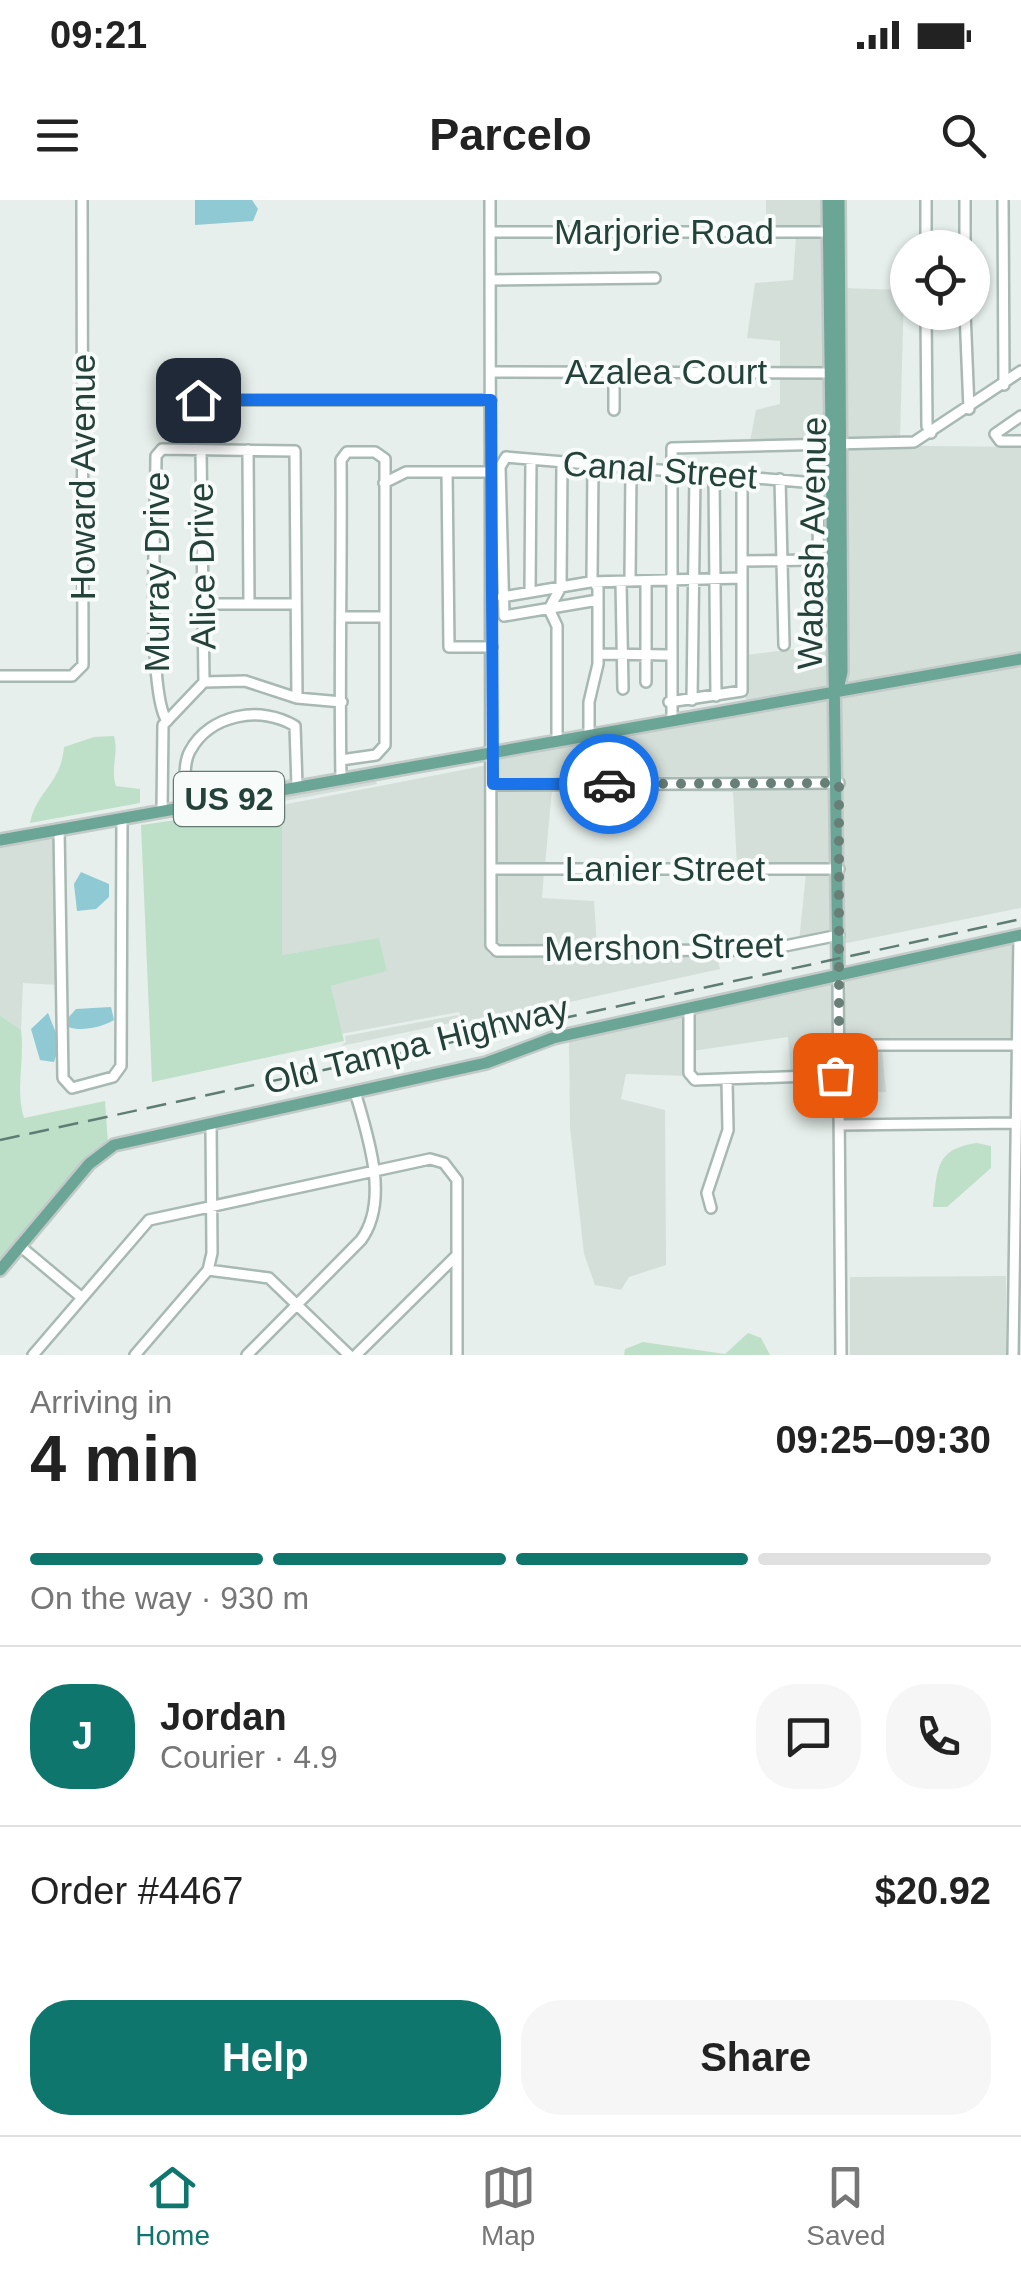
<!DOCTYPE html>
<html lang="en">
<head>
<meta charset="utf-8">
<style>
  :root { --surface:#fff; --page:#f6f6f6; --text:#222; --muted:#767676; --line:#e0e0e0; --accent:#0f766e }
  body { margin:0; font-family:Arial,sans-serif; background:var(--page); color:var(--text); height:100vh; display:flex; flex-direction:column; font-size:38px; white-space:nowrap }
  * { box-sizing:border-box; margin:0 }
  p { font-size:32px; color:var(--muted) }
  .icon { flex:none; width:55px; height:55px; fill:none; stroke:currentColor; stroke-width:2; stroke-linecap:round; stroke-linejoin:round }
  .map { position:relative; height:1155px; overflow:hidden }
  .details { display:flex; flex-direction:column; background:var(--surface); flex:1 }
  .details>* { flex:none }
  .buttons { position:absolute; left:890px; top:30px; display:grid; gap:20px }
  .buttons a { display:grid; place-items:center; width:100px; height:100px; border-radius:50%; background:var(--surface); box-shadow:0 2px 8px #0004; font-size:50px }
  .pin { position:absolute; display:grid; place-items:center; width:85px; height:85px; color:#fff; margin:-42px; border-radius:20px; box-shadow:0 5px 15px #0006 }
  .courier { position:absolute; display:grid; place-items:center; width:100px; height:100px; margin:-50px; border:8px solid #1a73e8; border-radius:50%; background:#fff; color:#222; box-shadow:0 2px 12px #0007 }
  .summary em { font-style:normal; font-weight:800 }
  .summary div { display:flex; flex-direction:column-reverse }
  .summary { display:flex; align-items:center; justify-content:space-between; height:170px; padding:0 30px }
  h1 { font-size:65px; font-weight:800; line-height:75px }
  .bar { display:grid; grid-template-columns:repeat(4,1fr); gap:15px 10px; align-content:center; height:120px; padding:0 30px }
  .bar i { height:12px; border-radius:8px; background:var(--line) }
  .bar .on { background:var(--accent) }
  .bar p { grid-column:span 4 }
  .line { display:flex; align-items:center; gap:25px; padding:0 30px; border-top:2px solid var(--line) }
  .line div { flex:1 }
  .round { display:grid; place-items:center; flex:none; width:105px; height:105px; border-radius:40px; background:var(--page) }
  .button { display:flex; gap:20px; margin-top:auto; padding:20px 30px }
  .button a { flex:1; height:115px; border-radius:40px; background:var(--accent); color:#fff; font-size:40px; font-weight:800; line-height:115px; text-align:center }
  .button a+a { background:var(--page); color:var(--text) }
  .status { display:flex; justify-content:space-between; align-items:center; height:70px; padding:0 50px; background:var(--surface); direction:ltr }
  .status svg { height:28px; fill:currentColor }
  header { display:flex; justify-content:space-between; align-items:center; height:130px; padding:0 30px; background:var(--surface); font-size:45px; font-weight:800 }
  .tabs { display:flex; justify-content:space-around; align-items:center; height:140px; border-top:2px solid var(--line); background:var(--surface); font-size:28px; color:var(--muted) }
  .tabs a { display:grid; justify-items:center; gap:5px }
  .tabs .on { color:var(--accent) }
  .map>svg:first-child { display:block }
  .built { fill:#d4dfda }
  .green { fill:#bfe0c8 }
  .water { fill:#8ec9d4 }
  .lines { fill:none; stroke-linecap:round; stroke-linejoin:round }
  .minor-casing { stroke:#a8b8b2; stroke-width:14 }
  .major-casing { stroke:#c2cac8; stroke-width:16 }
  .minor { stroke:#fff; stroke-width:9 }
  .major { stroke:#6aa596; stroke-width:11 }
  .rail { stroke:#5f7d75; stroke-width:2.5; stroke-dasharray:20 10; stroke-linecap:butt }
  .done { stroke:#687f78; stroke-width:10; stroke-dasharray:0 18 }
  .route { stroke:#1a73e8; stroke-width:12 }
  .labels { text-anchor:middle; stroke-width:8; stroke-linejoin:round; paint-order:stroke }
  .shield { fill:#f7fbf9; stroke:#637a73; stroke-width:2.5 }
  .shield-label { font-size:32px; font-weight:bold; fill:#24423a }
  .street-label { font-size:35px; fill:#24423a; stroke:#f7fbf9 }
</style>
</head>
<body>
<div class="status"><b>09:21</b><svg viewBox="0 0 49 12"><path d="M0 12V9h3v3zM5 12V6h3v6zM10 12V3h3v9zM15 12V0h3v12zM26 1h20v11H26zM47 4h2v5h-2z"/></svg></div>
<header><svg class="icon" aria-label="menu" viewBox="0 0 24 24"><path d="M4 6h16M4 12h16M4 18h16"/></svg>Parcelo<svg class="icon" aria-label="search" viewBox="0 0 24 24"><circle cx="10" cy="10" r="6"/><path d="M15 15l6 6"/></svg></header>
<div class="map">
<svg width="1021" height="1155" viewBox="0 0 1021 1155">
  <rect width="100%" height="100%" fill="#e6efeb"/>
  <path class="built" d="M 766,0 L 825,0 L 825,29 L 766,28 Z
    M 825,35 L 826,170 L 780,170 L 780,141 L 747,138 L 755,83 L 793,80 L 796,36 Z
    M 842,88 L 904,90 L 900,239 L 844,238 Z
    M 780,176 L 826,176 L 827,244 L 750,241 L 756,210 L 780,204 Z
    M 844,245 L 1021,247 L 1021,456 L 841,489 Z
    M 829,445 L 833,490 L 747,506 L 738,456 Z
    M 1021,465 L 1021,708 L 842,744 L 839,496 Z
    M 834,497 L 836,580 L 496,581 L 495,555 Z
    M 488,565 L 486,750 L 490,755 L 717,757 L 720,769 L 464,825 L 459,812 L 341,834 L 331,786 L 386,771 L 379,739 L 282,755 L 282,605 Z
    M 294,578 L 294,584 L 189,603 L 189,595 Z
    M 375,578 L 377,584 L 284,601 L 156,620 L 154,616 Z
    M 836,586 L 836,666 L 737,666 L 733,592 L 552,590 L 545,665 L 494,665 L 496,588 Z
    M 56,633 L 60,785 L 23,783 L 21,830 L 0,815 L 0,643 Z
    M 494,672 L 544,672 L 542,698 L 594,701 L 597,747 L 495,746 Z
    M 806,673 L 836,673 L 836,733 L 799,742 Z
    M 1016,741 L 1015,842 L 842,842 L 846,778 Z
    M 836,780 L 836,871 L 791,874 L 788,837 L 692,851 L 692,812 Z
    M 686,813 L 687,876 L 626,874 L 621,899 L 665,910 L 666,1065 L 629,1077 L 621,1090 L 595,1085 L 584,1054 L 570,927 L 569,841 Z
    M 458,815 L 460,821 L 341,846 L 346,842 L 345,836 Z
    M 842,849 L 882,849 L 886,892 L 842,892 Z
    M 1006,1076 L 1006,1155 L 850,1155 L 850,1077 Z"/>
  <path class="green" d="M 114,536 C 119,555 110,568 116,586 L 140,589 L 140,603 L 30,623 C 37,590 61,584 64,547 L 94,537 Z
    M 282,605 L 282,755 L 379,738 L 387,771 L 331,786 L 344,841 L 152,882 L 141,625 Z
    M 0,815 L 21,830 C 25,860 15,888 24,918 L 105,901 L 108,943 L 0,1065 Z
    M 977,943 L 991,946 L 991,968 L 947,1007 L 933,1007 C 938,970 934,949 977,943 Z
    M 748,1133 L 761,1138 L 770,1155 L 624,1155 L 625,1149 L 643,1142 L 725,1154 Z"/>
  <path class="water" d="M 195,0 L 252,0 L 258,9 L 253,21 L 195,25 Z
    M 81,672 L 109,684 L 109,697 L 96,709 L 77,711 L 74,684 Z
    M 111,807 L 114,820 C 103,827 80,832 69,827 L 68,818 L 76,809 Z
    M 48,813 L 60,843 L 54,862 L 40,860 L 31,829 Z"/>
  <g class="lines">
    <defs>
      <path id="minor" d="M 490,0 L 491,745 L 497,751 L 765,750 L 839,735
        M 926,0 L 926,48
        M 965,0 L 965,48
        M 1003,0 L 1004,185
        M 490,32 L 831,32
        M 490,80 L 655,78
        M 926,112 L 927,226 L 931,233
        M 965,112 L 969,209
        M 491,172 L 833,173
        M 614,172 L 614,210
        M 185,200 L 491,200
        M 1021,216 L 995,234 L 1000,241 L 1021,241
        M 201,250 L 204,482
        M 248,250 L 249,404
        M 447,272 L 449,447 L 492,447
        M 714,275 L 716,496
        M 780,279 L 784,445
        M 384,283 L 406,272 L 491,272
        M 630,381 L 631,269
        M 621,382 L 623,489
        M 530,392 L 531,260
        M 502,397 L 590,382 L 742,378
        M 598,400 L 504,416 L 500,267 L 506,257 L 815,283 L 819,290 L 818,356 L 814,360 L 742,361
        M 203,404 L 296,404
        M 342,417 L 385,417
        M 598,454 L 669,455
        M 0,476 L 72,476 L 83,465 L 82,0
        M 646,482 L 646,381
        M 692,500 L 695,274
        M 669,502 L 742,491 L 742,276
        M 167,521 C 146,491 156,304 156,256 L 162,249 L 295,251 L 297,498
        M 672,521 L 672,248 L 914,242 L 1021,171
        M 589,535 L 589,502 L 598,464 L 598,388 L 592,379 L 593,266
        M 557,540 L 557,426 L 549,409 L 561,387 L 562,263
        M 341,560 L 376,555 L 385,545 L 385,259 L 375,252 L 347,252 L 341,260 C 342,366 339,472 341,578
        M 493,585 L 839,583
        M 186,606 C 186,590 182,565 190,551 C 210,514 261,505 295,526 L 297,586
        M 162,611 L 163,525 L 204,482 L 245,481 L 297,498 L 342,502
        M 59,629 L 63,878 L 72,888 L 113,877 L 121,866 L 122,618
        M 491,669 L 839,669
        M 838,775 L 841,1155
        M 689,808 L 689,873 L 695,880 L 839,875
        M 839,845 L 1018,845
        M 840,925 L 1016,923
        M 711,1008 L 707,993 L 728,930 L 727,881
        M 20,1046 L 81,1097
        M 208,1070 L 269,1078 L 349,1155
        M 33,1155 L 149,1020 L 430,959 L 444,963 L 457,980 L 457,1155
        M 135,1155 L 208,1070 L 212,1053 L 211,924
        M 247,1155 L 361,1040 C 390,1001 368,936 355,892
        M 356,1155 L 455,1057
        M 1013,1155 L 1019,736"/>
      <path id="major" d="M 828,0 L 838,775
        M 838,489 L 842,472 L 839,0
        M 0,640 L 1021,459
        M 0,1070 L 89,964 L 114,945 L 486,863 L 553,838 L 1021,735"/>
    </defs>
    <use href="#minor" class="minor-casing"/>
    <use href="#major" class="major-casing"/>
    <use href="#minor" class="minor"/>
    <use href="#major" class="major"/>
    <path class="rail" d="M 0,940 L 1021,719"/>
  </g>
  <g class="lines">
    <path class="done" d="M 609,584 L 839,583 L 839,874 L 835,875"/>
    <path class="route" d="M 198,200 L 491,200 L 493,584 L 609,584"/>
  </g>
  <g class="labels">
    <rect class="shield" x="174" y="572" width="110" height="54" rx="8"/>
    <g class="shield-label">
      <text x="229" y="610">US 92</text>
    </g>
    <g class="street-label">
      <text x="664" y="44">Marjorie Road</text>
      <text x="666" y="184">Azalea Court</text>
      <text transform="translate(660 270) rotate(4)" y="12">Canal Street</text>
      <text transform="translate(83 277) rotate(-90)" y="12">Howard Avenue</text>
      <text transform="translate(812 343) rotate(-89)" y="12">Wabash Avenue</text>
      <text transform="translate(202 366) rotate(-91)" y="12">Alice Drive</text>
      <text transform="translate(157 372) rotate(-90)" y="12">Murray Drive</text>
      <text x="665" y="681">Lanier Street</text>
      <text transform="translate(664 747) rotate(-1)" y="12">Mershon Street</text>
      <text transform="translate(416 845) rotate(-14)" y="12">Old Tampa Highway</text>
    </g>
  </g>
</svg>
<div class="buttons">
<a><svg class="icon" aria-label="locate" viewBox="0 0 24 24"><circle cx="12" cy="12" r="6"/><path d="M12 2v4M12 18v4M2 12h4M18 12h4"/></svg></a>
</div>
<div class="pin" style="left:835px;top:875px;background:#ea580c"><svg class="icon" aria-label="bag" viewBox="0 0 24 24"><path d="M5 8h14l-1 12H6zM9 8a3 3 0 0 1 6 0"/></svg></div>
<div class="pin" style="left:198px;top:200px;background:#1f2937"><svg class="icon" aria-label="home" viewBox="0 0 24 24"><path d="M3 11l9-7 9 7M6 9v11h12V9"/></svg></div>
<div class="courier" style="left:609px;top:584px"><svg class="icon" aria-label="car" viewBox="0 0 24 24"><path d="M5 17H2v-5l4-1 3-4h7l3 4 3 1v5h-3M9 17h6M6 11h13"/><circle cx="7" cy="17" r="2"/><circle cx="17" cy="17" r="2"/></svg></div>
</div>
<section class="details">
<div class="summary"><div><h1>4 min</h1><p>Arriving in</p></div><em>09:25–09:30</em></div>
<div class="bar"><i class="on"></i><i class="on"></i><i class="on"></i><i></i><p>On the way · 930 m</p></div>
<div class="line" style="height:180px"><b class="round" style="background:var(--accent);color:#fff">J</b><div><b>Jordan</b><p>Courier · 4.9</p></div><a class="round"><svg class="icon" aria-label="chat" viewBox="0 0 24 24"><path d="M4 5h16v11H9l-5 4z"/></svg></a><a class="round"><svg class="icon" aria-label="phone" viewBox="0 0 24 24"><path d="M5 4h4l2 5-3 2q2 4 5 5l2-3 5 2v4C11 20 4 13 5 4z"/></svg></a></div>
<div class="line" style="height:130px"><div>Order #4467</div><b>$20.92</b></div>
<div class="button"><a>Help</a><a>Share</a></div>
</section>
<nav class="tabs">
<a class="on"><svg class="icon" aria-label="home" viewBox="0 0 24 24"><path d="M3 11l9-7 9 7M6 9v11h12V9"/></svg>Home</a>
<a><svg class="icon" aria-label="map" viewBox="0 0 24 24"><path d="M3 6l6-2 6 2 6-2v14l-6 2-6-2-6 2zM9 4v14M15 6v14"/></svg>Map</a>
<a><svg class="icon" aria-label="saved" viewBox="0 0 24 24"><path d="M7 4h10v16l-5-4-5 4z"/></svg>Saved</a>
</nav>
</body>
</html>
